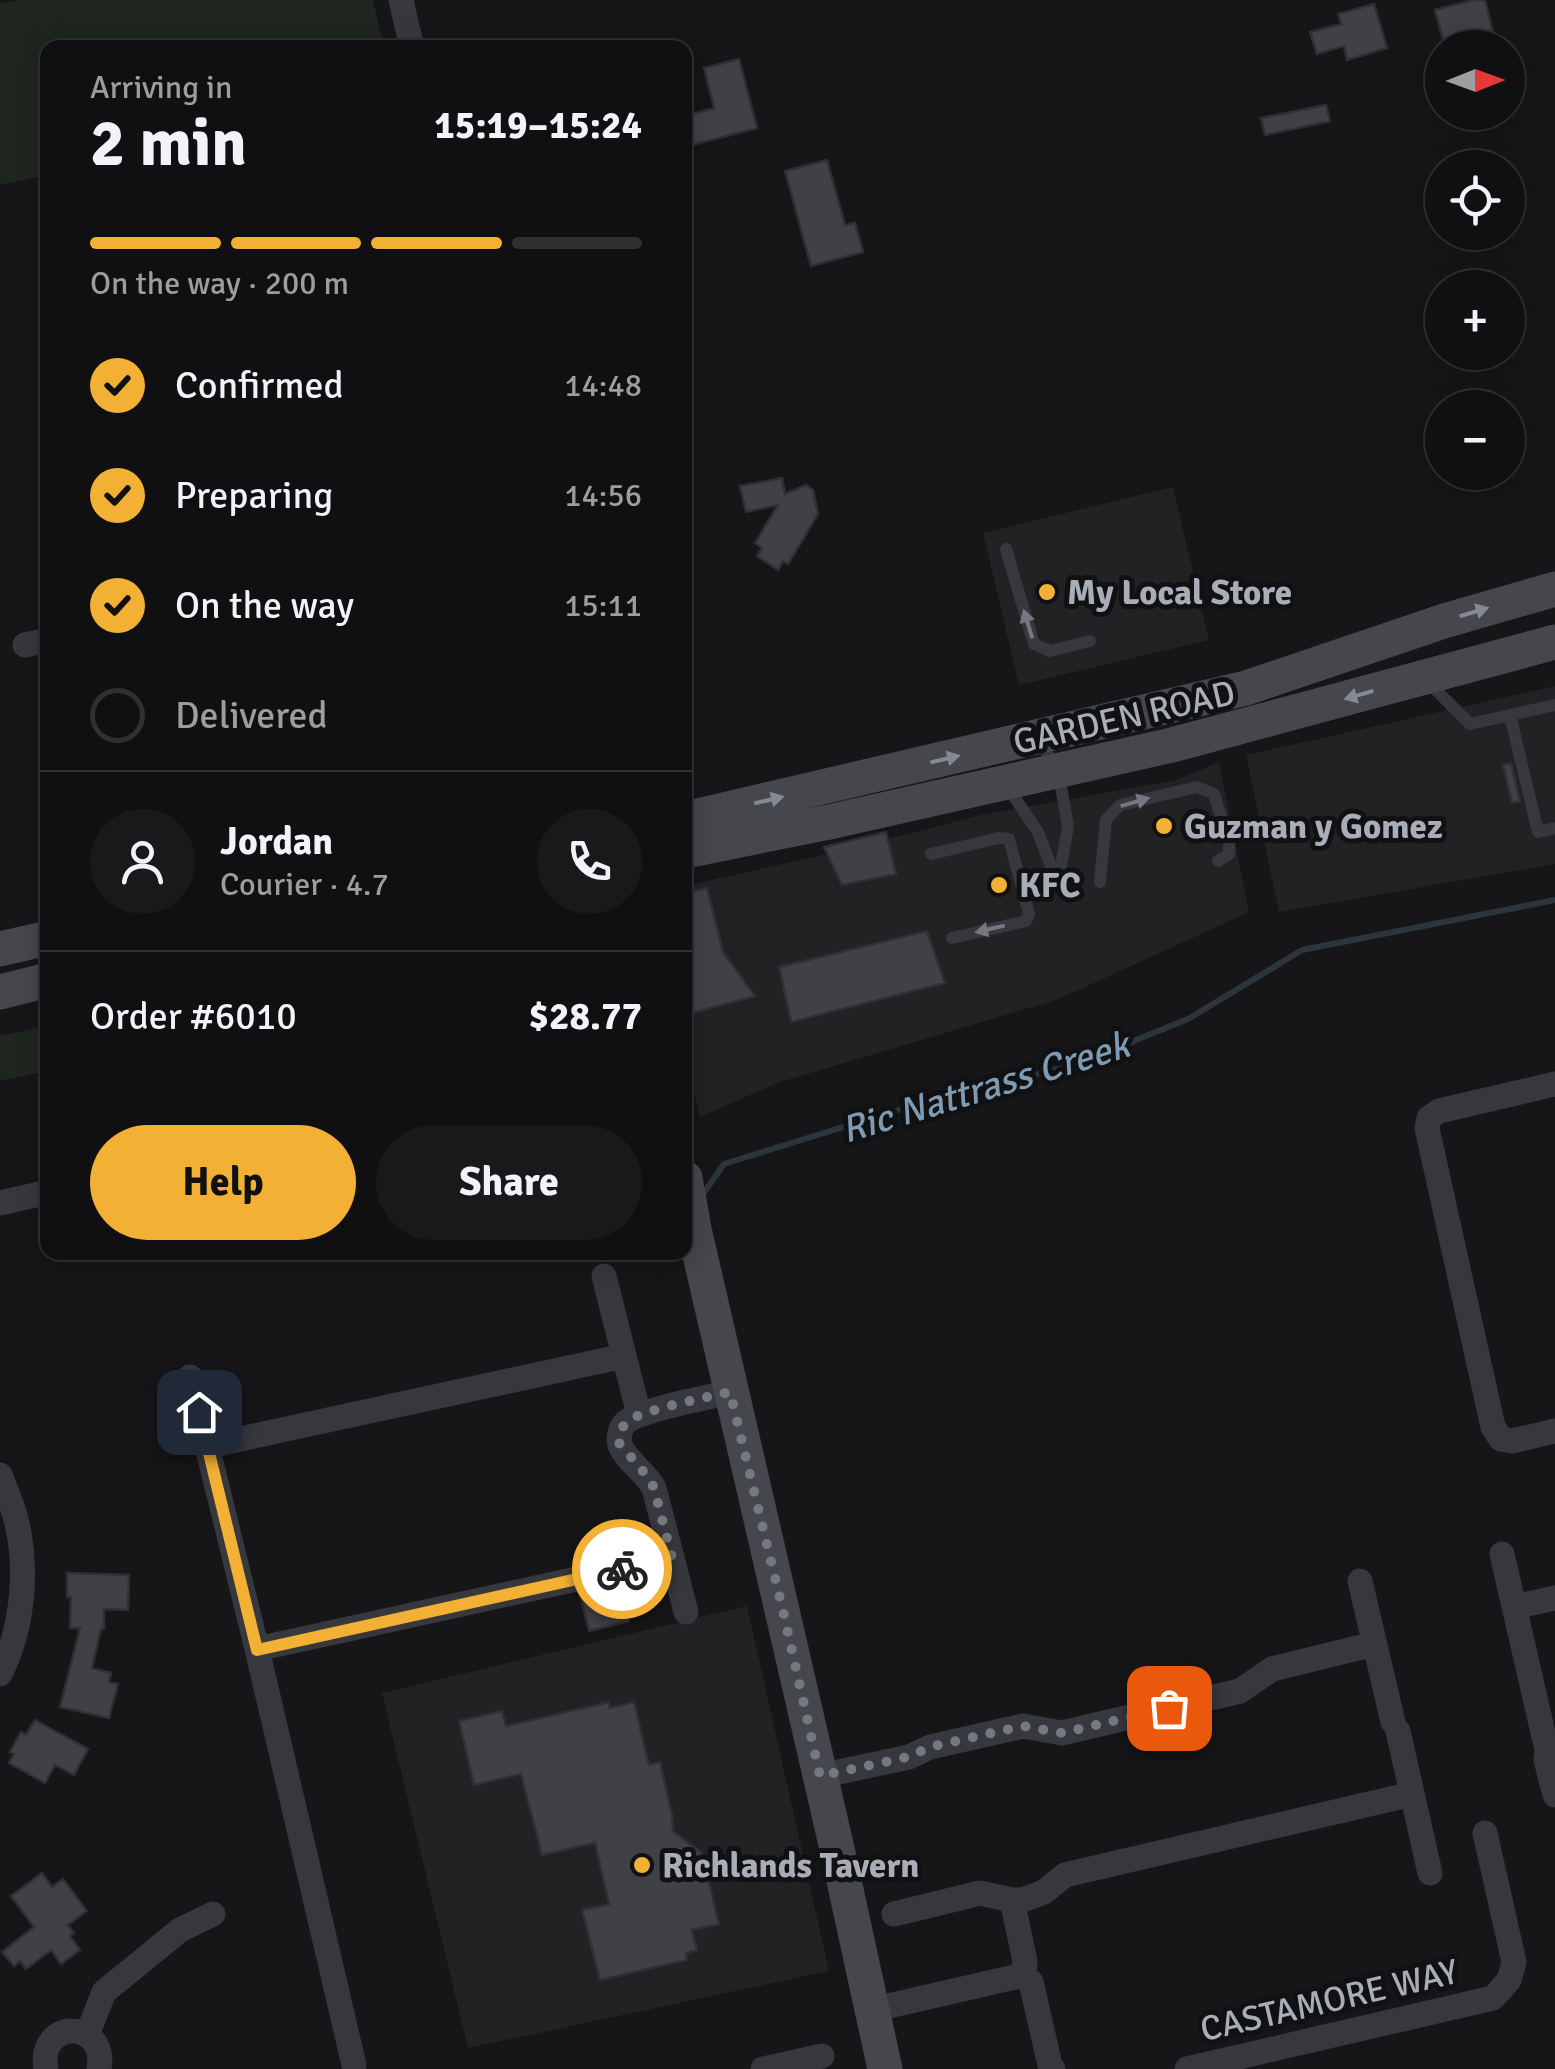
<!DOCTYPE html>
<html lang="en">
<head>
<meta charset="utf-8">
<style>
  :root { --surface:#101012; --page:#19191b; --text:#f1f3f6; --muted:#9c9d9f; --line:#303032; --accent:#f2b134 }
  body { margin:0; font-family:Signika,sans-serif; background:var(--page); color:var(--text); height:100vh; display:flex; flex-direction:column; font-size:38px; white-space:nowrap }
  * { box-sizing:border-box; margin:0 }
  p { font-size:32px; color:var(--muted) }
  .icon { flex:none; width:55px; height:55px; fill:none; stroke:currentColor; stroke-width:2; stroke-linecap:round; stroke-linejoin:round }
  .map { position:relative; flex:1; overflow:hidden }
  .panel { position:absolute; left:40px; top:40px; width:652px; height:1220px; display:flex; flex-direction:column; background:var(--surface); border-radius:20px; box-shadow:0 5px 25px #0003,0 0 0 2px var(--line) }
  .panel>* { flex:none }
  .needle { width:65px; rotate:89deg }
  .tools { position:absolute; left:1425px; top:30px; display:grid; gap:20px }
  .tools a { display:grid; place-items:center; width:100px; height:100px; border-radius:50%; background:var(--surface); box-shadow:0 5px 25px #0003,0 0 0 2px var(--line); font-size:50px }
  .pin { position:absolute; display:grid; place-items:center; width:85px; height:85px; color:#fff; margin:-42px; border-radius:20px; box-shadow:0 5px 15px #0006 }
  .courier { position:absolute; display:grid; place-items:center; width:100px; height:100px; margin:-50px; border:8px solid #f2b134; border-radius:50%; background:#fff; color:#222; box-shadow:0 2px 12px #0007 }
  .overview em { font-style:normal; font-weight:700 }
  .overview div { display:flex; flex-direction:column-reverse }
  .overview { display:flex; align-items:center; justify-content:space-between; height:170px; padding:0 50px }
  h1 { font-size:65px; font-weight:700; line-height:75px }
  .bar { display:grid; grid-template-columns:repeat(4,1fr); gap:15px 10px; align-content:center; height:120px; padding:0 50px }
  .bar i { height:12px; border-radius:8px; background:var(--line) }
  .bar .current { background:var(--accent) }
  .bar p { grid-column:span 4 }
  .line { display:flex; align-items:center; gap:25px; padding:0 50px; border-top:2px solid var(--line) }
  .line div { flex:1 }
  .round { display:grid; place-items:center; flex:none; width:105px; height:105px; border-radius:52px; background:var(--page) }
  ol { padding:0 50px; list-style:none }
  li { display:flex; align-items:center; gap:30px; height:110px }
  li p { margin-inline-start:auto }
  li .icon { padding:10px; border-radius:50%; background:var(--accent); color:#111; stroke-width:4 }
  li:last-child { color:var(--muted) }
  li i { width:55px; height:55px; border:5px solid var(--line); border-radius:50% }
  .cta { display:flex; gap:20px; margin-top:auto; padding:20px 50px }
  .cta a { flex:1; height:115px; border-radius:60px; background:var(--accent); color:#111; font-size:40px; font-weight:700; line-height:115px; text-align:center }
  .cta a+a { background:var(--page); color:var(--text) }
  .map>svg:first-child { display:block }
  .built { fill:#222225 }
  .green { fill:#1e261f }
  .lines { fill:none; stroke-linecap:round; stroke-linejoin:round }
  .stream { stroke:#2c353c; stroke-width:6 }
  .building { fill:#404145; stroke:#303034; stroke-width:2.5 }
  .lane { stroke:#37383d; stroke-width:12 }
  .street { stroke:#37383d; stroke-width:25 }
  .secondary { stroke:#45474d; stroke-width:35 }
  .oneway { fill:#858993 }
  .oneway2 { fill:#757881 }
  .done { stroke:#757880; stroke-width:10; stroke-dasharray:0 18 }
  .route { stroke:#f2b134; stroke-width:12 }
  .poi-dot { fill:#f2b134; stroke:#111113; stroke-width:4 }
  .labels { text-anchor:middle; stroke-width:10; stroke-linejoin:round; paint-order:stroke }
  .poi-label { font-size:35px; font-weight:bold; fill:#a8adb8; stroke:#111113; text-anchor:start }
  .street-label { font-size:35px; fill:#a8adb8; stroke:#111113 }
  .water-label { font-size:38px; font-style:italic; fill:#7f9bb3; stroke:#111113 }
</style>
</head>
<body>
<div class="map">
<svg width="1555" height="2069" viewBox="0 0 1555 2069">
  <rect width="100%" height="100%" fill="#161618"/>
  <path class="built" d="M 1173,487 L 1209,640 L 1019,685 L 983,533 Z
    M 1555,686 L 1555,864 L 1279,912 L 1246,755 Z
    M 1219,762 L 1249,912 L 1059,999 L 777,1083 L 700,1117 L 685,1055 L 685,886 L 858,847 L 981,815 L 1177,780 Z
    M 747,1606 L 829,1971 L 468,2048 L 382,1693 Z"/>
  <path class="green" d="M 19,0 L 373,0 L 384,47 L 48,48 L 47,175 L 0,185 L 0,4 Z
    M 46,1026 L 47,1071 L 0,1081 L 0,1036 Z"/>
  <g class="lines">
    <path class="stream" d="M 705,1191 L 724,1164 L 921,1103 L 1098,1059 L 1136,1040 L 1188,1019 L 1302,950 L 1555,900"/>
  </g>
  <path class="building" d="M 1473,0 L 1485,0 L 1497,48 L 1445,48 L 1435,10 Z
    M 1374,4 L 1387,48 L 1347,60 L 1344,46 L 1317,54 L 1310,32 L 1341,24 L 1338,14 Z
    M 739,59 L 757,128 L 688,146 L 685,135 L 685,116 L 714,108 L 704,68 Z
    M 1326,105 L 1330,121 L 1265,135 L 1261,118 Z
    M 827,160 L 845,225 L 855,223 L 863,252 L 811,266 L 785,171 Z
    M 782,478 L 785,494 L 806,485 L 813,490 L 818,514 L 788,564 L 783,561 L 778,570 L 757,556 L 762,548 L 755,543 L 778,505 L 746,512 L 740,486 Z
    M 1511,763 L 1520,801 L 1512,803 L 1503,765 Z
    M 886,832 L 896,874 L 842,885 L 824,847 Z
    M 707,888 L 723,952 L 755,996 L 685,1015 L 685,892 Z
    M 927,931 L 945,983 L 791,1022 L 779,967 Z
    M 67,1573 L 129,1575 L 128,1610 L 104,1609 L 104,1629 L 101,1629 L 92,1668 L 111,1673 L 109,1682 L 118,1684 L 109,1718 L 60,1707 L 80,1628 L 70,1628 L 71,1597 L 67,1597 Z
    M 620,1586 L 629,1621 L 589,1631 L 580,1595 Z
    M 609,1702 L 610,1708 L 634,1702 L 649,1765 L 660,1762 L 672,1815 L 673,1831 L 702,1853 L 719,1924 L 692,1930 L 697,1950 L 686,1953 L 687,1960 L 600,1980 L 582,1910 L 609,1904 L 595,1843 L 542,1855 L 521,1774 L 474,1785 L 459,1721 L 502,1711 L 506,1726 Z
    M 35,1720 L 88,1749 L 74,1775 L 55,1765 L 45,1783 L 9,1763 L 14,1754 L 10,1752 L 21,1732 L 26,1735 Z
    M 42,1873 L 52,1887 L 63,1879 L 87,1911 L 68,1925 L 74,1933 L 70,1936 L 80,1950 L 61,1964 L 51,1950 L 26,1969 L 20,1961 L 14,1966 L 2,1952 L 34,1927 L 11,1896 Z"/>
  <g class="lines">
    <path class="lane" d="M 1006,549 L 1034,644 L 1050,651 L 1090,641
      M 1426,680 L 1470,724 L 1510,715 L 1538,832 L 1555,828
      M 1510,715 L 1555,705
      M 1038,739 L 1058,770 L 1068,826 L 1058,884
      M 1006,785 L 1038,832 L 1057,882
      M 931,854 L 999,838 L 1009,839 L 1029,914 L 1026,921 L 952,938
      M 1100,882 L 1106,820 L 1120,805 L 1197,787 L 1214,794 L 1229,843 L 1229,854 L 1218,861"/>
    <path class="street" d="M 401,0 L 412,48
      M 25,645 L 48,640
      M 1555,1084 L 1439,1111 L 1429,1118 L 1427,1128 L 1493,1427 L 1501,1439 L 1512,1441 L 1555,1431
      M 0,1203 L 48,1192
      M 604,1276 L 639,1415
      M 190,1377 L 257,1649 L 354,2065
      M 208,1446 L 624,1356
      M 0,1475 C 5,1487 10,1500 14,1512 C 29,1563 24,1626 0,1674
      M 1502,1554 L 1547,1750 L 1546,1760 L 1555,1795
      M 1360,1581 L 1393,1722
      M 1514,1607 L 1555,1598
      M 686,1612 L 654,1488 C 646,1473 625,1459 620,1445 C 618,1438 620,1428 625,1423 C 638,1410 710,1397 731,1392
      M 257,1649 L 672,1558
      M 1398,1731 L 1430,1873
      M 820,1776 L 909,1757 L 930,1747 L 1023,1726 L 1062,1733 L 1240,1691 L 1272,1669 L 1374,1644
      M 1012,1900 L 1025,1961 L 1024,1976
      M 894,1914 L 980,1893 L 1012,1900 L 1023,1900 L 1044,1892 L 1065,1875 L 1412,1794
      M 871,2010 L 1015,1977 L 1024,1976 L 1031,1982 L 1050,2065 L 1053,2069
      M 87,2035 L 104,1992 L 180,1930 L 213,1914
      M 46,2069 C 37,2018 108,2019 99,2069
      M 763,2069 L 822,2056
      M 1187,2069 L 1493,1998 L 1509,1980 L 1514,1962 L 1485,1833"/>
    <path class="secondary" d="M 685,819 L 1246,688 L 1444,621 L 1555,589
      M 685,851 L 829,822 L 1172,745 L 1555,642
      M 0,949 L 48,938
      M 0,992 L 48,980
      M 685,1178 L 694,1229 L 838,1853 L 885,2069"/>
  </g>
  <defs><path id="oneway-solid" d="M-6-.8H1V-3.2L6.5 0L1 3.2V.8H-6Z" transform="scale(2.5)"/></defs>
  <g class="oneway">
    <use href="#oneway-solid" transform="translate(1474 612) rotate(-17)"/>
    <use href="#oneway-solid" transform="translate(1359 695) rotate(164)"/>
    <use href="#oneway-solid" transform="translate(945 759) rotate(-13)"/>
    <use href="#oneway-solid" transform="translate(769 800) rotate(-13)"/>
  </g>
  <g class="oneway2">
    <use href="#oneway-solid" transform="translate(1028 624) rotate(-107)"/>
    <use href="#oneway-solid" transform="translate(1135 802) rotate(-16)"/>
    <use href="#oneway-solid" transform="translate(990 929) rotate(167)"/>
  </g>
  <g class="lines">
    <path class="done" d="M 622,1569 L 672,1558 L 654,1488 L 648,1477 L 619,1443 C 620,1434 621,1427 628,1421 C 642,1410 709,1397 730,1392 L 784,1615 L 820,1776 L 908,1757 L 930,1747 L 1023,1726 L 1062,1733 L 1169,1708"/>
    <path class="route" d="M 199,1412 L 257,1650 L 622,1569"/>
  </g>
  <g class="poi-dot">
    <circle cx="1047" cy="592" r="10"/>
    <circle cx="1164" cy="826" r="10"/>
    <circle cx="999" cy="885" r="10"/>
    <circle cx="642" cy="1865" r="10"/>
  </g>
  <g class="labels">
    <g class="poi-label">
      <text x="1067" y="604">My Local Store</text>
      <text x="1184" y="838">Guzman y Gomez</text>
      <text x="1019" y="897">KFC</text>
      <text x="662" y="1877">Richlands Tavern</text>
    </g>
    <g class="street-label">
      <text transform="translate(1124 717) rotate(-13)" y="12">GARDEN ROAD</text>
      <text transform="translate(1329 2000) rotate(-13)" y="12">CASTAMORE WAY</text>
    </g>
    <g class="water-label">
      <text transform="translate(985 1087) rotate(-17)" y="13">Ric Nattrass Creek</text>
    </g>
  </g>
</svg>
<div class="tools">
<a><svg class="needle" viewBox="-14 -14 28 28"><path d="M0-13l5 13h-10z" fill="#e53935"/><path d="M0 13l5-13h-10z" fill="#9c9d9f"/></svg></a>
<a><svg class="icon" aria-label="locate" viewBox="0 0 24 24"><circle cx="12" cy="12" r="6"/><path d="M12 2v4M12 18v4M2 12h4M18 12h4"/></svg></a>
<a>+</a>
<a>−</a>
</div>
<div class="pin" style="left:1169px;top:1708px;background:#ea580c"><svg class="icon" aria-label="bag" viewBox="0 0 24 24"><path d="M5 8h14l-1 12H6zM9 8a3 3 0 0 1 6 0"/></svg></div>
<div class="pin" style="left:199px;top:1412px;background:#1f2937"><svg class="icon" aria-label="home" viewBox="0 0 24 24"><path d="M3 11l9-7 9 7M6 9v11h12V9"/></svg></div>
<div class="courier" style="left:622px;top:1569px"><svg class="icon" aria-label="bike" viewBox="0 0 24 24"><circle cx="6" cy="16" r="4"/><circle cx="18" cy="16" r="4"/><path d="M6 16l4-8h5l3 8M10 8l3 8H6M13 5h3"/></svg></div>
<section class="panel">
<div class="overview"><div><h1>2 min</h1><p>Arriving in</p></div><em>15:19–15:24</em></div>
<div class="bar"><i class="current"></i><i class="current"></i><i class="current"></i><i></i><p>On the way · 200 m</p></div>
<ol>
<li><svg class="icon" aria-label="check" viewBox="0 0 24 24"><path d="M5 12l5 5 9-10"/></svg>Confirmed<p>14:48</p></li>
<li><svg class="icon" aria-label="check" viewBox="0 0 24 24"><path d="M5 12l5 5 9-10"/></svg>Preparing<p>14:56</p></li>
<li><svg class="icon" aria-label="check" viewBox="0 0 24 24"><path d="M5 12l5 5 9-10"/></svg>On the way<p>15:11</p></li>
<li><i></i>Delivered</li>
</ol>
<div class="line" style="height:180px"><a class="round"><svg class="icon" aria-label="person" viewBox="0 0 24 24"><circle cx="12" cy="8" r="4"/><path d="M4 21q1-7 8-7t8 7"/></svg></a><div><b>Jordan</b><p>Courier · 4.7</p></div><a class="round"><svg class="icon" aria-label="phone" viewBox="0 0 24 24"><path d="M5 4h4l2 5-3 2q2 4 5 5l2-3 5 2v4C11 20 4 13 5 4z"/></svg></a></div>
<div class="line" style="height:130px"><div>Order #6010</div><b>$28.77</b></div>
<div class="cta"><a>Help</a><a>Share</a></div>
</section>
</div>
</body>
</html>
